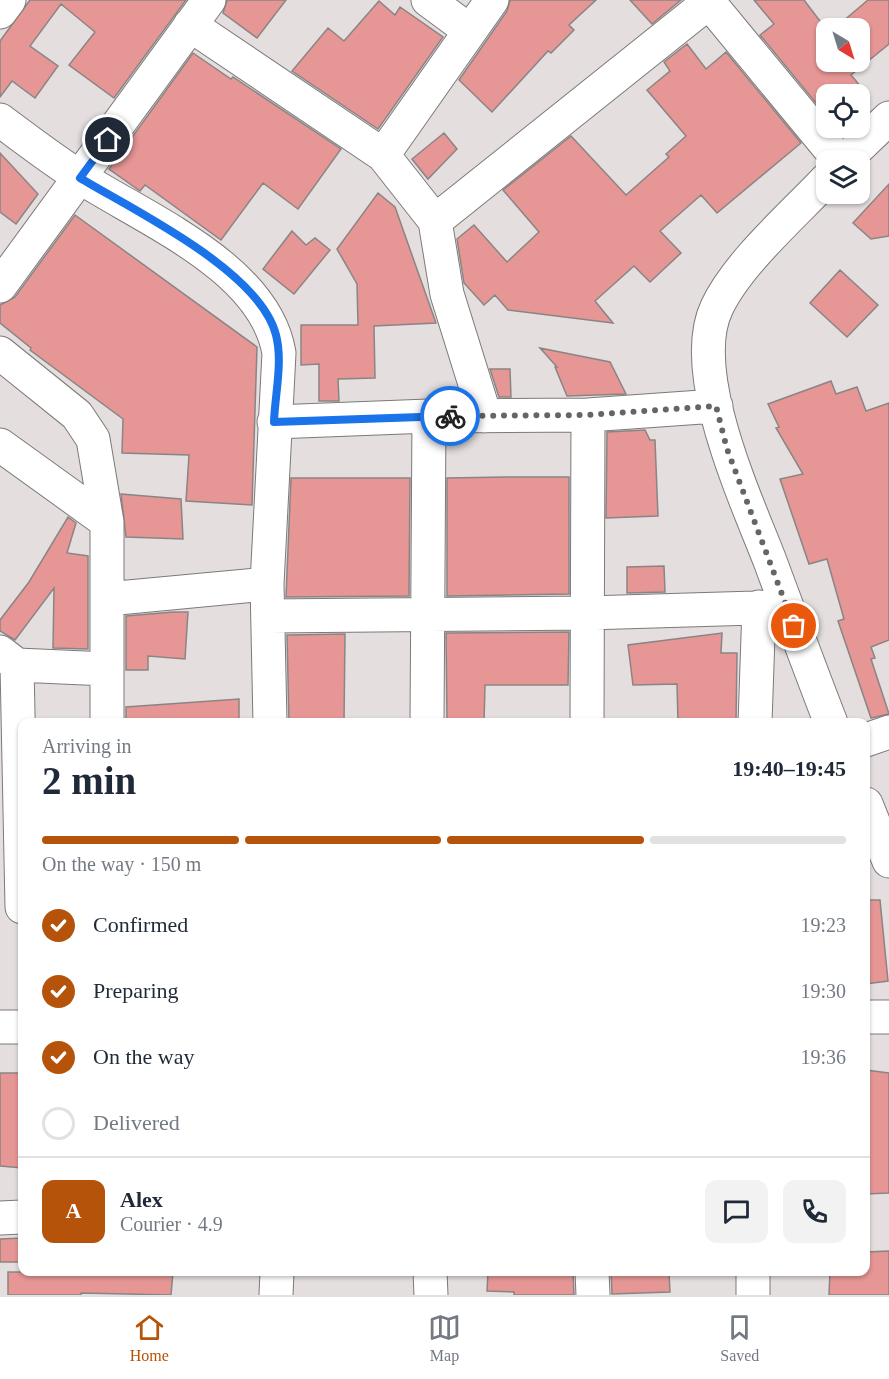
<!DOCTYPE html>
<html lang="en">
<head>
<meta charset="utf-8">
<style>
  :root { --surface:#fff; --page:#f2f2f3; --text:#1f2937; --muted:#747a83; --line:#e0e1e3; --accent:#b45309 }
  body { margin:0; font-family:Georgia,serif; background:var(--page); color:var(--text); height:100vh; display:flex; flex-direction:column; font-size:22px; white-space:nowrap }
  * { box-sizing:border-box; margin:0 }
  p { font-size:20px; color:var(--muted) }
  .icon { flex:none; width:33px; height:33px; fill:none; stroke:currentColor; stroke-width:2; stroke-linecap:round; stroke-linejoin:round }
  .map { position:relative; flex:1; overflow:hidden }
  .sheet { position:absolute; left:18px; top:718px; width:852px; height:558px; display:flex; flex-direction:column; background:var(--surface); border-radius:12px; box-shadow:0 2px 4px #0004 }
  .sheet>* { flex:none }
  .needle { width:39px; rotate:142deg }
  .fabs { position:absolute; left:816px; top:18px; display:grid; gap:12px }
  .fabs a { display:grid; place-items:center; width:54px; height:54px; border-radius:12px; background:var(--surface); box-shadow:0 2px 4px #0004; font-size:30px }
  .pin { position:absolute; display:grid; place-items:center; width:51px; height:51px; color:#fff; margin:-26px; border:3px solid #fff; border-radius:50%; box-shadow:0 2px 6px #0007 }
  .courier { position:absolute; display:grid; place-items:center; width:60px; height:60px; margin:-30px; border:4px solid #1a73e8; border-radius:50%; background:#fff; color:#222; box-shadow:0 2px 8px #0007 }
  .headline em { font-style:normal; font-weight:700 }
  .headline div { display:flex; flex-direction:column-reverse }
  .headline { display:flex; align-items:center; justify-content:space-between; height:102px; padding:0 24px }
  h1 { font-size:39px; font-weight:700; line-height:45px }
  .bar { display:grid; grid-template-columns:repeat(4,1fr); gap:9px 6px; align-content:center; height:72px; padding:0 24px }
  .bar i { height:8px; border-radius:4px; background:var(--line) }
  .bar .selected { background:var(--accent) }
  .bar p { grid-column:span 4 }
  .line { display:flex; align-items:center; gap:15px; padding:0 24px; border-top:2px solid var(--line) }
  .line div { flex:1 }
  .round { display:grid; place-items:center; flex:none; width:63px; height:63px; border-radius:12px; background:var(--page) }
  ol { padding:0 24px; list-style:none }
  li { display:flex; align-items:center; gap:18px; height:66px }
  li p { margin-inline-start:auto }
  li .icon { padding:6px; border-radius:50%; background:var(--accent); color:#fff; stroke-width:4 }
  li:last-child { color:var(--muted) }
  li i { width:33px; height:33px; border:3px solid var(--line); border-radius:50% }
  .tab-bar { display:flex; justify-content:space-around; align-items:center; height:84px; border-top:2px solid var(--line); background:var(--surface); font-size:16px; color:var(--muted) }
  .tab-bar a { display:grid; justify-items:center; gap:3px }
  .tab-bar .selected { color:var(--accent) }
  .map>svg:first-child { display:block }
  .building { fill:#e59695; stroke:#8a8584; stroke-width:1.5 }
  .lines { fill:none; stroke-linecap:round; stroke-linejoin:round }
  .minor-casing { stroke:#7e7979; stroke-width:35 }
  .minor { stroke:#fff; stroke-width:33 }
  .done { stroke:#686464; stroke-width:6; stroke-dasharray:0 10.8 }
  .route { stroke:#1a73e8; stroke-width:8 }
</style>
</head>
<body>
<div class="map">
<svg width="889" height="1295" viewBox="0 0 889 1295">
  <rect width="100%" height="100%" fill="#e4dede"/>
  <path class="building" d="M 30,0 L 186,0 L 114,98 L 69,65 L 95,32 L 61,4 L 30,46 L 58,66 L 35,98 L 12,81 L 0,97 L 0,41 Z
    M 227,0 L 286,0 L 257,38 L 223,13 Z
    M 510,0 L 596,0 L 569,25 L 574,30 L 551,53 L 548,51 L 492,112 L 459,80 L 507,11 Z
    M 630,0 L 681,0 L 652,24 Z
    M 754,0 L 804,0 L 826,29 L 826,62 L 860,62 L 860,28 L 835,28 L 868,0 L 889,0 L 889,44 L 851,75 L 867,94 L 826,94 L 816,103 L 760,35 L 774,24 Z
    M 379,1 L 395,15 L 400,7 L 443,37 L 378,129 L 292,71 L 328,28 L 344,41 Z
    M 687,44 L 706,69 L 726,52 L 801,143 L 717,213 L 701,195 L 660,231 L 681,253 L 650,282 L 634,266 L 595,301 L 613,323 L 508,310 L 495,295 L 484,305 L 464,283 L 457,239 L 474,225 L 507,262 L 539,232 L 503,190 L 571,136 L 626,195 L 669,157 L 666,154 L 686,136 L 647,90 L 670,71 L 664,62 Z
    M 193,53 L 231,79 L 233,77 L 341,149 L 298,209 L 263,183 L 221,240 L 145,185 L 140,191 L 109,169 Z
    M 444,133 L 457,149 L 428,179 L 412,159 Z
    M 0,153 L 38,194 L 16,224 L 0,212 Z
    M 889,184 L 889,236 L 871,239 L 853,223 Z
    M 378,193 L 395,207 L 436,323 L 374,326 L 375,378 L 338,379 L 339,401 L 319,401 L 319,364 L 301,365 L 301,325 L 358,325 L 357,284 L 337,249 Z
    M 75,215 L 257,347 L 252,505 L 186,501 L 189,455 L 122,453 L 123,419 L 30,350 L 31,348 L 0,323 L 0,305 L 15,297 Z
    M 292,231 L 306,245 L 315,238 L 330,250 L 294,294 L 263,269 Z
    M 840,270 L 878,305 L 847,337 L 810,303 Z
    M 540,348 L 610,362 L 626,394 L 567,396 L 555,367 L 557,367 Z
    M 490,369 L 510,369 L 511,397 L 499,397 Z
    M 831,381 L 836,394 L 857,387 L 866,411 L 889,403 L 889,640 L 871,647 L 875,658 L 871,659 L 889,714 L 871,718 L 838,621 L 844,619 L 827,559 L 809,564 L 780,479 L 803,474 L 776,428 L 779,427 L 768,404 Z
    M 645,430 L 650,440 L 655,440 L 658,516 L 606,518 L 607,432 Z
    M 505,477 L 569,477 L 569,594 L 447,596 L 447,478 Z
    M 291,478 L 410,478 L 409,596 L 286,597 Z
    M 121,494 L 181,499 L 183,539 L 126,537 Z
    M 68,517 L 76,523 L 67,553 L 88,556 L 88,649 L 53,648 L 54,588 L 15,640 L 0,631 L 0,620 L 29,582 Z
    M 664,566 L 665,592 L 627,593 L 627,567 Z
    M 173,612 L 188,612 L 185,659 L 148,656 L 148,670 L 126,670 L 126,616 Z
    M 569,632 L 568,685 L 485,685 L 484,723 L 447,722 L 446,633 Z
    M 722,633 L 721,653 L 737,653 L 736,723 L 678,723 L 677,684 L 633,685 L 628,645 Z
    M 345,634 L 344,723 L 289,723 L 287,635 Z
    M 239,699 L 239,723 L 126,723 L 126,707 Z
    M 866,900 L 880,900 L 888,981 L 866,984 Z
    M 866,1070 L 889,1073 L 889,1193 L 866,1194 Z
    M 0,1073 L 22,1073 L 22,1168 L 0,1166 Z
    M 22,1238 L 22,1262 L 0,1262 L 0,1239 Z
    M 889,1251 L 889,1295 L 829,1295 L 830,1272 L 866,1272 L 866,1252 Z
    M 8,1272 L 173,1272 L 171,1295 L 81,1293 L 81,1295 L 8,1295 Z
    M 488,1272 L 573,1272 L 574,1295 L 514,1295 L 514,1292 L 487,1291 Z
    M 611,1272 L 669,1272 L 670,1292 L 612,1294 Z"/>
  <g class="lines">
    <defs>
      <path id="minor" d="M 428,0 L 470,31
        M 707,0 L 839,160
        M 0,12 L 9,0
        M 190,25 L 383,155 L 435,221 L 447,294 L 485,416
        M 0,120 C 27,140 54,161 83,179 C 149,221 265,269 279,353 L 267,584 L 270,723
        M 383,155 L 492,0
        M 845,160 L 889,118
        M 826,180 C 792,216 738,263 717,307 C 686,371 746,499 770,561 C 790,615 810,669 831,723
        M 435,221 L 709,2
        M 0,286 L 209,0
        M 0,353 L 77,415 L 93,439 L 107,522 L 107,723
        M 274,422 L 429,416 L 588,415 L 716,406
        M 0,445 L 107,522
        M 107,599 L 267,584
        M 269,616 L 587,613 L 787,607
        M 0,652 L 17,665 L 107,669
        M 17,665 L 22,907
        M 427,723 L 429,416
        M 587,723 L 588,415
        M 755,723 L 759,607
        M 866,740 L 889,732
        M 866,804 L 889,861
        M 866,1017 L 889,1017
        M 0,1027 L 22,1027
        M 0,1218 L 22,1217
        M 430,1272 L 431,1295
        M 592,1272 L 593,1295
        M 753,1272 L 753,1295
        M 276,1295 L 277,1272"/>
    </defs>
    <use href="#minor" class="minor-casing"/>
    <use href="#minor" class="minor"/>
  </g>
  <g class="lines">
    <path class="done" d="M 450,416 L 588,415 L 716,406 L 727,449 L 794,626"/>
    <path class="route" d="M 108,140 L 80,178 C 135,211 260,271 276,335 C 283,362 275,394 274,422 L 450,416"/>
  </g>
</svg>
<div class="fabs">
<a><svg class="needle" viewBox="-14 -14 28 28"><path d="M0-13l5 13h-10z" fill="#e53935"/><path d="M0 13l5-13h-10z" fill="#747a83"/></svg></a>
<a><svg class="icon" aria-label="locate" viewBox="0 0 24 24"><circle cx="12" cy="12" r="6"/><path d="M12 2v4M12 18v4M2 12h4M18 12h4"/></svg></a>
<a><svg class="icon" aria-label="layers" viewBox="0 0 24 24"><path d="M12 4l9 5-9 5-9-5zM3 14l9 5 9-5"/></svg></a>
</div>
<div class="pin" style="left:794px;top:626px;background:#ea580c"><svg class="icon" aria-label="bag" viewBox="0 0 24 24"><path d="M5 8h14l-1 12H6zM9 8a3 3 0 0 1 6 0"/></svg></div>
<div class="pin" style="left:108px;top:140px;background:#1f2937"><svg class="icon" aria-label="home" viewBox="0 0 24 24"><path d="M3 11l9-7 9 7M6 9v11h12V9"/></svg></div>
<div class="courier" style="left:450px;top:416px"><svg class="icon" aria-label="bike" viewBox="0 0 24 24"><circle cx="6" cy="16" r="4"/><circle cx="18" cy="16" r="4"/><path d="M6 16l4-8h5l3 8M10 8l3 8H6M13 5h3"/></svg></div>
<section class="sheet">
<div class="headline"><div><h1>2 min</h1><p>Arriving in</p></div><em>19:40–19:45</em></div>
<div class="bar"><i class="selected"></i><i class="selected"></i><i class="selected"></i><i></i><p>On the way · 150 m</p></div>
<ol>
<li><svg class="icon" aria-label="check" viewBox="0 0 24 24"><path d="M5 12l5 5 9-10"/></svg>Confirmed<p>19:23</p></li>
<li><svg class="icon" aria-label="check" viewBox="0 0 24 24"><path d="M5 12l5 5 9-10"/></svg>Preparing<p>19:30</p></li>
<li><svg class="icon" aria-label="check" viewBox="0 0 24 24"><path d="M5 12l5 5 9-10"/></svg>On the way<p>19:36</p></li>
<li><i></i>Delivered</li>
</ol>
<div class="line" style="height:108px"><b class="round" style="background:var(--accent);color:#fff">A</b><div><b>Alex</b><p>Courier · 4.9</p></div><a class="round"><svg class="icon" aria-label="chat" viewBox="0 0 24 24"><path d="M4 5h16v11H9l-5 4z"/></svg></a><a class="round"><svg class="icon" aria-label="phone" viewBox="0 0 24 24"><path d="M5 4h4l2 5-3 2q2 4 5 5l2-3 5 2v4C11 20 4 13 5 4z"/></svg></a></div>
</section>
</div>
<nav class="tab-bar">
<a class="selected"><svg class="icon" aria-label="home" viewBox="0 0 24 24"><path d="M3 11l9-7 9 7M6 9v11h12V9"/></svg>Home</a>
<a><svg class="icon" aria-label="map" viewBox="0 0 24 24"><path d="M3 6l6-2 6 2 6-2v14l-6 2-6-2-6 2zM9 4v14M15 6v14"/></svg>Map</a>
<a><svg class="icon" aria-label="saved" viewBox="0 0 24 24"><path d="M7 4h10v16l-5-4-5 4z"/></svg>Saved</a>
</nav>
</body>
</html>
